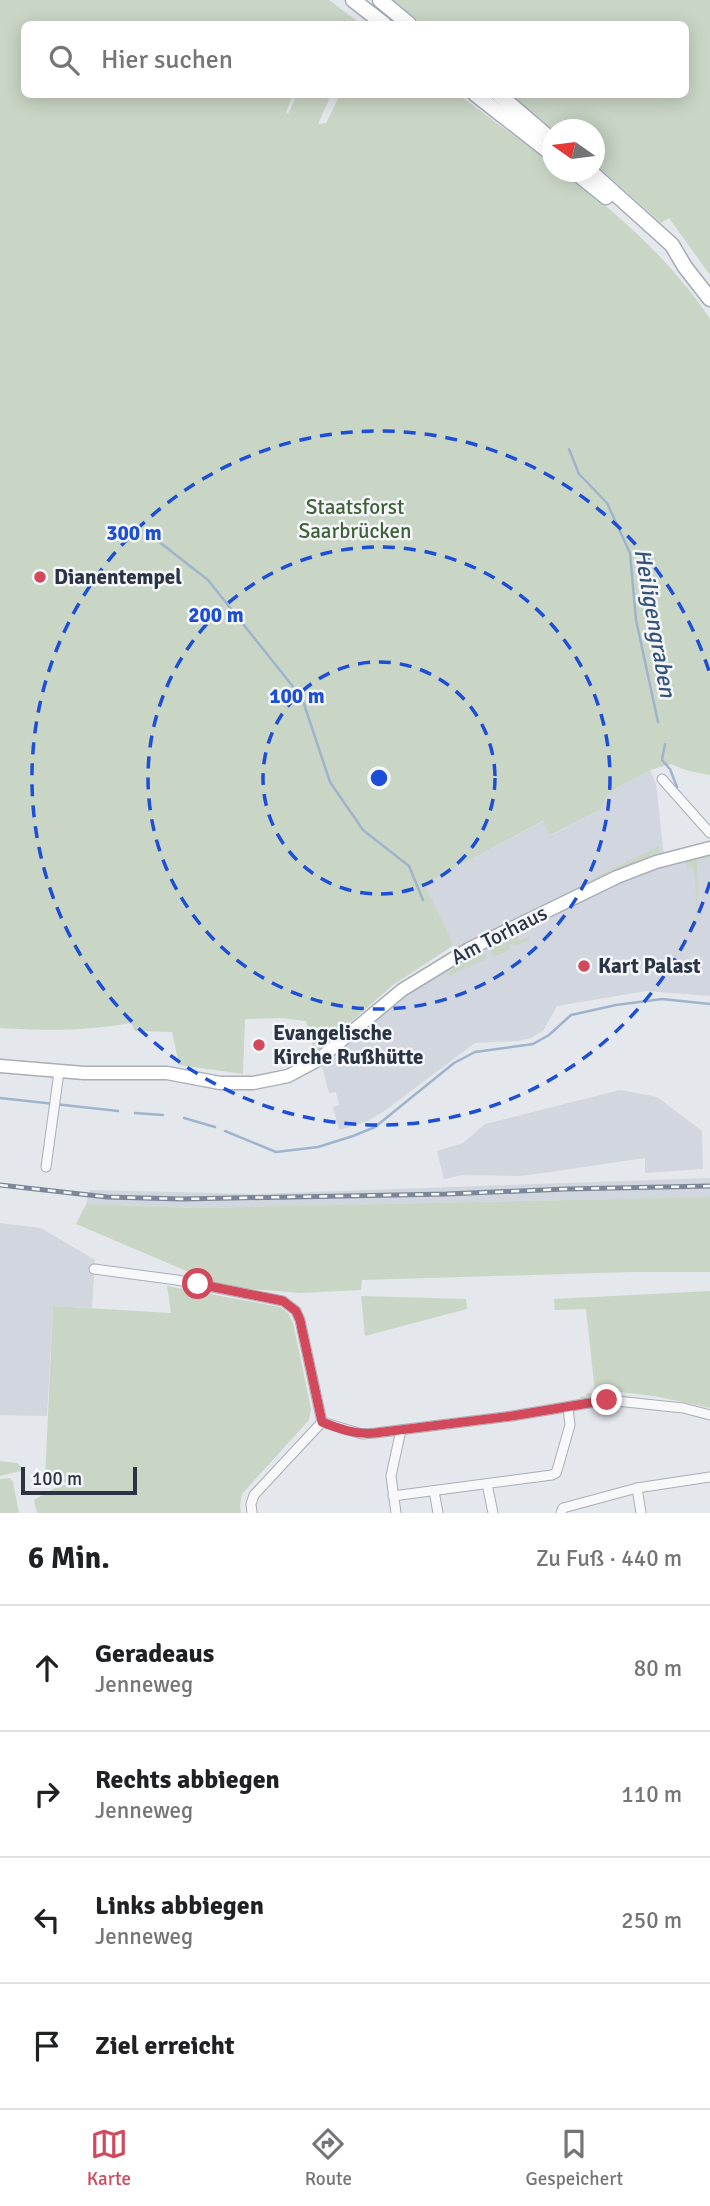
<!DOCTYPE html>
<html lang="de">
<head>
<meta charset="utf-8">
<style>
	body { margin:0; font-family:Signika,sans-serif; background:#f2f2f2; color:#202124 }
	.compass { position:absolute; left:542px; top:119px; width:63px; height:63px; border-radius:50%; background:#fff; box-shadow:0 4px 18px #0003; rotate:284deg }
	.scale { position:absolute; left:21px; bottom:18px; width:116px; box-sizing:border-box; padding-left:7px; border:4px solid #2b3445; border-top:0; font-size:19px; line-height:24px; white-space:nowrap; color:#2b3445; -webkit-text-stroke:5px #f4f6f9; paint-order:stroke }
	.stop { position:absolute; width:21px; height:21px; margin:-16px; border:5px solid #d1495b; border-radius:50%; background:#fff }
	.stop.end { background:#d1495b; border-color:#fff; box-shadow:0 2px 7px #0008 }
	.list { margin:0; padding:0; list-style:none }
	h2 { display:flex; justify-content:space-between; align-items:center; height:91px; margin:0; padding:0 28px; font-size:30px }
	h2 small { font-size:23px; font-weight:400; color:#757577 }
	.list li { display:grid; grid-template-columns:46px 1fr auto; gap:21px; align-items:center; box-sizing:border-box; height:126px; padding:0 28px; border-top:2px solid #e0e0e0 }
	.list b { display:block; font-size:26px; white-space:nowrap }
	.list p { margin:0; font-size:23px; white-space:nowrap; color:#757577 }
	.list em { font-size:23px; font-style:normal; color:#757577 }
	.icon { flex:none; width:38px; height:38px; fill:none; stroke:currentColor; stroke-width:2; stroke-linecap:round; stroke-linejoin:round }
	.map { position:relative; flex:none; width:710px; height:1513px; overflow:hidden }
	.search { position:absolute; background:#fff; box-shadow:0 4px 18px #0003; left:21px; right:21px; top:21px; height:77px; display:flex; align-items:center; gap:18px; box-sizing:border-box; padding:0 24px; border-radius:10px; color:#757577; font-size:26px }
	.sheet { height:595px; background:#fff }
	nav { display:flex; justify-content:space-around; align-items:center; box-sizing:border-box; height:98px; border-top:2px solid #e0e0e0; background:#fff; font-size:19px; color:#757577 }
	nav a { display:grid; justify-items:center; gap:4px }
	nav .on { color:#d1495b }
	.map>svg:first-child { display:block }
	.built { fill:#d2d6de }
	.green { fill:#c9d6c5 }
	.lines { fill:none; stroke-linecap:round; stroke-linejoin:round }
	.stream { stroke:#9fb4cc; stroke-width:2.5 }
	.minor-casing { stroke:#a9aeb7; stroke-width:11 }
	.secondary-casing { stroke:#a9aeb7; stroke-width:15 }
	.primary-casing { stroke:#a3abb8; stroke-width:17 }
	.minor { stroke:#f7f8fa; stroke-width:9 }
	.secondary { stroke:#fff; stroke-width:12 }
	.primary { stroke:#fff; stroke-width:14 }
	.rail-casing { stroke:#7d8696; stroke-width:5 }
	.rail { stroke:#f4f6f9; stroke-width:2.5; stroke-dasharray:8; stroke-linecap:butt }
	.route { stroke:#d1495b; stroke-width:9 }
	.ring { fill:none; stroke:#1d4ed8; stroke-width:3.5; stroke-dasharray:12 9 }
	.poi-dot { fill:#d1495b; stroke:#f4f6f9; stroke-width:2.5 }
	.labels { text-anchor:middle; dominant-baseline:central; stroke-width:5; stroke-linejoin:round; paint-order:stroke }
	.park-label { font-size:21px; fill:#3f6138; stroke:#f4f6f9 }
	.poi-label { font-size:21px; font-weight:bold; fill:#2b3445; stroke:#f4f6f9; text-anchor:start }
	.street-label { font-size:21px; fill:#2b3445; stroke:#f4f6f9 }
	.water-label { font-size:23px; font-style:italic; fill:#34527a; stroke:#f4f6f9 }
	.centre { fill:#1d4ed8; stroke:#f4f6f9; stroke-width:3.5 }
	.ring-label { font-size:21px; text-anchor:middle; font-weight:bold; fill:#1d4ed8; stroke:#f4f6f9; stroke-width:5; stroke-linejoin:round; paint-order:stroke }
</style>
</head>
<body>
<div class="map">
<svg width="710" height="1513" viewBox="0 0 710 1513">
	<rect width="100%" height="100%" fill="#e4e7ec"/>
	<g class="built">
		<polygon points="650,770 656,784 665,865 710,853 710,996 646,991 557,1006 543,1031 531,1038 518,1041 475,1043 386,1110 368,1121 339,1130 333,1107 339,1105 336,1092 329,1093 322,1066 382,1013 431,977 462,961 423,884 544,821 551,835 600,810 606,797 618,787"/>
		<polygon points="620,1090 657,1097 702,1131 703,1169 645,1173 645,1158 522,1176 462,1175 444,1179 437,1151 463,1143 485,1124"/>
		<polygon points="710,1178 710,1197 194,1208 86,1204 90,1190 255,1194"/>
		<polygon points="0,1223 41,1228 95,1260 92,1308 53,1306 47,1416 0,1415"/>
	</g>
	<g class="green">
		<path d="M0,0H329L361,24H24V94L293,95L286,112L288,114L297,95H331L318,124L326,123L340,95H459L552,164V172H563C618,214 671,260 710,319V775L688,771L671,764L650,770L618,787L606,797L600,810L550,835L543,821L424,884L454,945L393,985L315,1053L306,1021L281,1018L245,1019L243,1074L179,1065L172,1032L135,1031L131,1023C85,1031 47,1031 0,1028Z"/>
		<polygon points="391,0 710,0 710,275 669,218 661,223 595,164 594,130 553,129 512,95 686,94 686,24 423,24"/>
		<polygon points="659,846 660,852 576,887"/>
		<polygon points="710,855 710,858 697,859 698,921 697,922 695,876 692,867 688,868 685,861"/>
		<polygon points="517,936 520,941 530,936 528,941 514,946 513,943 509,945 510,950 493,957 490,949"/>
		<polygon points="484,952 486,959 449,976 447,972"/>
		<polygon points="710,1197 710,1272 631,1272 362,1280 361,1290 301,1293 239,1288 210,1281 76,1224 86,1204 194,1208"/>
		<polygon points="167,1286 280,1307 288,1313 293,1323 311,1409 309,1420 242,1494 240,1506 241,1513 37,1513 34,1500 59,1486 77,1484 45,1479 53,1306 171,1313"/>
		<polygon points="710,1291 710,1408 654,1396 604,1390 604,1395 580,1399 580,1397 586,1396 586,1394 595,1392 586,1309 555,1310 554,1299"/>
		<polygon points="361,1296 466,1299 467,1309 365,1336"/>
		<polygon points="0,1461 17,1463 25,1470 0,1476"/>
		<polygon points="10,1478 13,1482 19,1513 0,1513 0,1479"/>
	</g>
	<g class="lines">
		<g class="stream">
			<polyline points="569,449 579,474 607,503 630,553 636,620 658,722"/>
			<polyline points="144,530 208,580 302,698 330,782 363,830 409,866 423,900"/>
			<polyline points="665,744 662,760 670,769 677,787"/>
			<polyline points="0,1098 118,1111"/>
			<polyline points="135,1113 163,1115"/>
			<polyline points="184,1118 215,1127"/>
			<polyline points="225,1131 276,1152 318,1147 353,1136 375,1127 454,1063 475,1052 533,1044 549,1035 571,1015 616,1005 662,999 710,1004"/>
		</g>
		<defs>
			<g id="minor">
				<polyline points="662,779 710,833"/>
				<polyline points="46,1167 59,1072"/>
				<polyline points="94,1269 177,1280 283,1301 296,1311 300,1320 322,1422"/>
				<polyline points="322,1422 362,1434 375,1433 512,1416 607,1400 683,1408 710,1415"/>
				<polyline points="487,1484 493,1513"/>
				<polyline points="637,1488 641,1513"/>
				<polyline points="434,1491 438,1513"/>
				<polyline points="393,1496 552,1475 556,1473 558,1467 570,1425 568,1408"/>
				<polyline points="252,1513 251,1504 254,1495 322,1422"/>
				<polyline points="396,1513 391,1476 401,1430"/>
				<polyline points="561,1513 563,1508 637,1488 710,1477"/>
			</g>
			<polyline id="secondary" points="0,1066 84,1073 167,1073 220,1083 253,1083 288,1076 318,1060 402,990 469,949 617,877 656,862 710,848"/>
			<g id="primary">
				<polyline points="353,0 384,24"/>
				<polyline points="380,0 409,24"/>
				<polyline points="475,94 552,154"/>
				<polyline points="498,94 552,140"/>
				<polyline points="575,172 606,197"/>
				<polyline points="591,172 672,245 685,267 710,299"/>
			</g>
		</defs>
		<use href="#minor" class="minor-casing"/>
		<use href="#secondary" class="secondary-casing"/>
		<use href="#primary" class="primary-casing"/>
		<use href="#minor" class="minor"/>
		<use href="#secondary" class="secondary"/>
		<use href="#primary" class="primary"/>
		<defs>
			<polyline id="rail" points="0,1185 107,1197 182,1199 447,1194 566,1189 710,1186"/>
		</defs>
		<use href="#rail" class="rail-casing"/>
		<use href="#rail" class="rail"/>
	</g>
	<g class="lines">
		<path class="route" d="M198,1284L283,1301L296,1311L300,1320L322,1422C340,1429 356,1435 375,1433L512,1416L607,1400"/>
	</g>
	<g class="ring">
		<circle cx="379" cy="778" r="116"/>
		<circle cx="379" cy="778" r="231"/>
		<path d="M710 882A347 347 0 1 1 710 674"/>
	</g>
	<g class="poi-dot">
		<circle cx="40" cy="577" r="7"/>
		<circle cx="584" cy="966" r="7"/>
		<circle cx="259" cy="1045" r="7"/>
	</g>
	<g class="labels">
		<g class="park-label">
			<text x="355" y="507">Staatsforst<tspan x="355" dy="24">Saarbrücken</tspan></text>
		</g>
		<g class="poi-label">
			<text x="54" y="577">Dianentempel</text>
			<text x="598" y="966">Kart Palast</text>
			<text x="273" y="1033">Evangelische<tspan x="273" dy="24">Kirche Rußhütte</tspan></text>
		</g>
		<g class="street-label">
			<text transform="translate(499 935) rotate(-27)">Am Torhaus</text>
		</g>
		<g class="water-label">
			<text transform="translate(655 623) rotate(80)">Heiligengraben</text>
		</g>
	</g>
	<circle cx="379" cy="778" r="10" class="centre"/>
	<g class="ring-label">
		<text x="134" y="540">300 m</text>
		<text x="216" y="622">200 m</text>
		<text x="297" y="703">100 m</text>
	</g>
</svg>
<svg class="compass" viewBox="-18 -18 36 36"><path d="M0-13l5 13h-10z" fill="#e53935"/><path d="M0 13l5-13h-10z" fill="#757577"/></svg>
<div class="scale">100 m</div>
<div class="stop" style="left:198px;top:1284px"></div>
<div class="stop end" style="left:607px;top:1400px"></div>
<div class="search"><svg class="icon" aria-label="search" viewBox="0 0 24 24"><circle cx="10" cy="10" r="6"/><path d="M15 15l6 6"/></svg>Hier suchen</div>
</div>
<section class="sheet">
<h2>6 Min.<small>Zu Fuß · 440 m</small></h2>
<ul class="list">
<li><svg class="icon" aria-label="ahead" viewBox="0 0 24 24"><path d="M12 20V5M6 11l6-6 6 6"/></svg><div><b>Geradeaus</b><p>Jenneweg</p></div><em>80 m</em></li>
<li><svg class="icon" aria-label="right" viewBox="0 0 24 24"><path d="M7 20v-9h11M14 6l5 5-5 5"/></svg><div><b>Rechts abbiegen</b><p>Jenneweg</p></div><em>110 m</em></li>
<li><svg class="icon" aria-label="left" viewBox="0 0 24 24"><path d="M17 20v-9H6M10 6l-5 5 5 5"/></svg><div><b>Links abbiegen</b><p>Jenneweg</p></div><em>250 m</em></li>
<li><svg class="icon" aria-label="arrive" viewBox="0 0 24 24"><path d="M6 21V4h12l-3 4 3 4H6"/></svg><div><b>Ziel erreicht</b></div></li>
</ul>
</section>
<nav>
<a class="on"><svg class="icon" aria-label="map" viewBox="0 0 24 24"><path d="M3 6l6-2 6 2 6-2v14l-6 2-6-2-6 2zM9 4v14M15 6v14"/></svg>Karte</a>
<a><svg class="icon" aria-label="directions" viewBox="0 0 24 24"><path d="M12 3l9 9-9 9-9-9zM9 14v-3h6M13 9l2 2-2 2"/></svg>Route</a>
<a><svg class="icon" aria-label="saved" viewBox="0 0 24 24"><path d="M7 4h10v16l-5-4-5 4z"/></svg>Gespeichert</a>
</nav>
</body>
</html>
